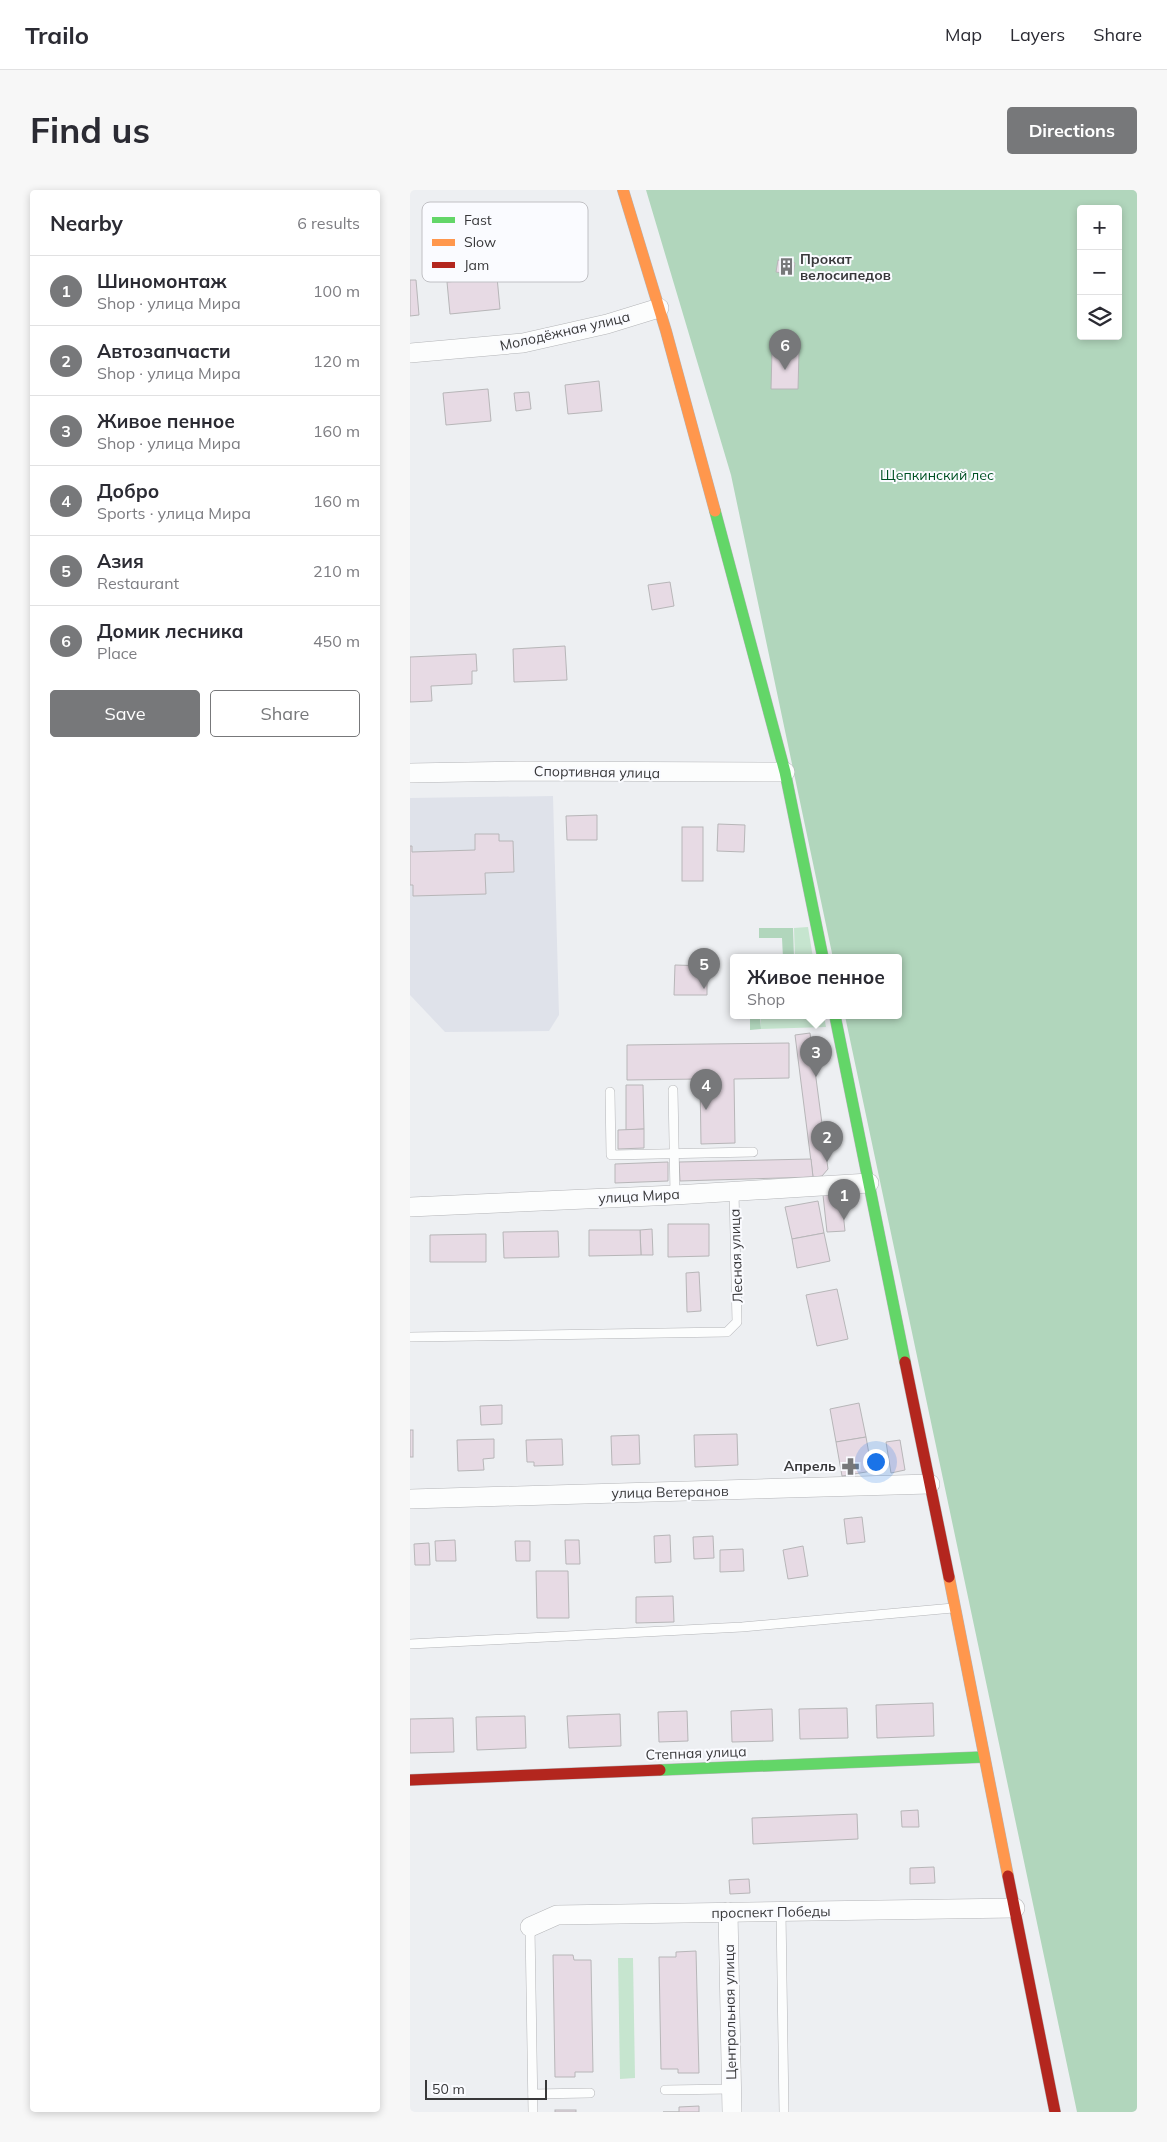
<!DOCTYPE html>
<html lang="en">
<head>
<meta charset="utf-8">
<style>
	body { margin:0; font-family:Mulish,sans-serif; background:#f7f7f7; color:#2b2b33 }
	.controls { position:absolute; right:15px; top:15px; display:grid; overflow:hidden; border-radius:5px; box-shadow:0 2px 8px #0003 }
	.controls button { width:45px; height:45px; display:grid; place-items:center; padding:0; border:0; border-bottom:1px solid #e1e1e2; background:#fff; color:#2b2b33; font:25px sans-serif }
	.scale { position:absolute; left:15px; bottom:12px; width:122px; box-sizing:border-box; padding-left:5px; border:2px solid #38383a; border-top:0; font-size:14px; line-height:18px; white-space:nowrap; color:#38383a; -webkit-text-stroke:4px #fafbff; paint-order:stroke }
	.you { position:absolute; left:465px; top:1271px; width:18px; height:18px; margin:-12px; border:4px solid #fff; border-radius:50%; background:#1a73e8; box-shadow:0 0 0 8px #1a73e833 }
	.badge { display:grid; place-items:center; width:32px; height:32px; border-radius:50%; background:#77787a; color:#fff; font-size:16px; font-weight:700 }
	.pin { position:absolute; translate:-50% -41px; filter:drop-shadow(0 1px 2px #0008) }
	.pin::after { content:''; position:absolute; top:26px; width:18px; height:15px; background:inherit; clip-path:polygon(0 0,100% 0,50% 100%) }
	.popup { position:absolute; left:320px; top:764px; width:172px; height:65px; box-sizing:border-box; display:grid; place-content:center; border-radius:5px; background:#fff; filter:drop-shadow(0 1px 4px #0005); font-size:16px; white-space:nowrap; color:#7c7c81 }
	.popup b { font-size:19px; color:#2b2b33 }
	.popup::after { content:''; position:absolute; left:50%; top:100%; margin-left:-10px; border:10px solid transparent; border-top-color:#fff }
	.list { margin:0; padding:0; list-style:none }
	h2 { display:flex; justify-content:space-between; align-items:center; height:65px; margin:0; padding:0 20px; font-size:21px }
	h2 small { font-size:16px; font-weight:400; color:#7c7c81 }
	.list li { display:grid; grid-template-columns:32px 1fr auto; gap:15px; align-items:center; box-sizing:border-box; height:70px; padding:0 20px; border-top:1px solid #e1e1e2 }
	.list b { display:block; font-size:19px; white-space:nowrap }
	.list p { margin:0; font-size:16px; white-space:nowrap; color:#7c7c81 }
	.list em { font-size:16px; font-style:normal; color:#7c7c81 }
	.actions { display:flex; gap:10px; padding:15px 20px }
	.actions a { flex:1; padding:11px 0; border:1px solid #77787a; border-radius:5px; text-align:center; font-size:18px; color:#77787a }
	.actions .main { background:#77787a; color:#fff }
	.icon { flex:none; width:28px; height:28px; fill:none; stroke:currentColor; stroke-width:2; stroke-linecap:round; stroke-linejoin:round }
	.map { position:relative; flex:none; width:727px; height:1922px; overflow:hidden; border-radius:5px }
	header { display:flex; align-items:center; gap:30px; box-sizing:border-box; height:70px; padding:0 25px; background:#fff; border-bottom:1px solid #e1e1e2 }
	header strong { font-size:24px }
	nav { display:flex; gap:28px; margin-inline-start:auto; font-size:18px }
	.intro { display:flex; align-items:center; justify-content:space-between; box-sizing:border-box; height:120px; padding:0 30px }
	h1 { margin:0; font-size:35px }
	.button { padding:12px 22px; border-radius:5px; background:#77787a; color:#fff; font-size:18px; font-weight:700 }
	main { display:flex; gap:30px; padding:0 30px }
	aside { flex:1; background:#fff; border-radius:5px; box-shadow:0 2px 8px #0003 }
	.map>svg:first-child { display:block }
	.built { fill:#dfe2ea }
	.green { fill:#c6e5cf }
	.forest { fill:#b1d6bc; fill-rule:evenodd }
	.building { fill:#e7dae4; stroke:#b7b6b8 }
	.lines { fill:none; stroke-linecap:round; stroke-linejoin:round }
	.lane-casing { stroke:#b4b5b8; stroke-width:10 }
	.street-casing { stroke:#b4b5b8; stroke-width:20 }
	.fast-casing { stroke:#b4b5b8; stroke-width:12 }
	.slow-casing { stroke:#b4b5b8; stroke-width:12 }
	.jam-casing { stroke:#b4b5b8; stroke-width:12 }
	.lane { stroke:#fcfdfd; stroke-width:9 }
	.street { stroke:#fcfdfd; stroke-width:19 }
	.fast { stroke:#63d668; stroke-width:11 }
	.slow { stroke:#ff974d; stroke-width:11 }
	.jam { stroke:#b3261e; stroke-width:11 }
	.labels { text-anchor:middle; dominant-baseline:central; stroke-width:4; stroke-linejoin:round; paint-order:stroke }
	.poi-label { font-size:14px; font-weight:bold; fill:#38383a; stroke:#fafbff; text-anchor:start }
	.street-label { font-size:14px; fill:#38383a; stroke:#fafbff }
	.park-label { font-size:14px; fill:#005224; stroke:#fafbff }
	.key { fill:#fafbff; stroke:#c0c0c4; stroke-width:1 }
	.key-label { font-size:14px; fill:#38383a }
</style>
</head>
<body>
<header>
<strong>Trailo</strong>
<nav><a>Map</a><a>Layers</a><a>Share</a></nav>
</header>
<div class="intro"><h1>Find us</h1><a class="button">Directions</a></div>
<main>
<aside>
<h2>Nearby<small>6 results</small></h2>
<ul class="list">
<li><span class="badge">1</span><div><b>Шиномонтаж</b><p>Shop · улица Мира</p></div><em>100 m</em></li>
<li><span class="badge">2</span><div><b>Автозапчасти</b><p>Shop · улица Мира</p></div><em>120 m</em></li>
<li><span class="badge">3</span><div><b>Живое пенное</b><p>Shop · улица Мира</p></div><em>160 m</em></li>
<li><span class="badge">4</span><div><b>Добро</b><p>Sports · улица Мира</p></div><em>160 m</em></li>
<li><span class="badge">5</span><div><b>Азия</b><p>Restaurant</p></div><em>210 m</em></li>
<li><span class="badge">6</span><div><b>Домик лесника</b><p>Place</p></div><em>450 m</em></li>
</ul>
<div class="actions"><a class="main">Save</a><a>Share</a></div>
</aside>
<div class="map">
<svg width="727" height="1922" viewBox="0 0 727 1922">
	<rect width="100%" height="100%" fill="#edeff2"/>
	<polygon class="built" points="143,606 149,825 139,841 35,842 0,805 0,608"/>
	<g class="green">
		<polygon points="398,737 403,768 385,768 384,738"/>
		<polygon points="351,826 414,826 416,837 351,839"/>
		<polygon points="208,1768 223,1768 225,1888 210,1889"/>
	</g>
	<g class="forest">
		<path d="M236,0H727V1922H667L435,826H488V768H423L321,285ZM671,19H708V146H671Z"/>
		<polygon points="349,738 383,738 384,768 373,768 372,748 349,748"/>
		<polygon points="340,826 350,826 351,839 340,840"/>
	</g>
	<g class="building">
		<polygon points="368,70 385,73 383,85 366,82"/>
		<polygon points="87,87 90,119 40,124 37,92"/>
		<polygon points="0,90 6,90 9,125 0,126"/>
		<polygon points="362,161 389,162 388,199 361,199"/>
		<polygon points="189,191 192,221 158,224 155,195"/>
		<polygon points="78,199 81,231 36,235 33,203"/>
		<polygon points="119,202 121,219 106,221 104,203"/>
		<polygon points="260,392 264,416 242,420 238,395"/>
		<polygon points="155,456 157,490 104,492 103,459"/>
		<polygon points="66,464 67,481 62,481 62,494 21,496 22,511 0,512 0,467"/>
		<polygon points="187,625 187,650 157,650 156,626"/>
		<polygon points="308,634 335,635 334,662 307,661"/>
		<rect x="272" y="637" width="21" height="54"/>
		<polygon points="65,644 89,644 89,651 103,651 104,682 75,683 76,704 3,706 3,695 0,695 0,656 2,656 2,662 65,660"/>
		<polygon points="265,775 297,776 297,805 264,805"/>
		<polygon points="400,843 418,979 412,986 403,987 385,845"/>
		<polygon points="379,853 379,888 324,889 325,953 291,954 290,889 217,890 217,855"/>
		<polygon points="216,895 233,895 234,939 216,940"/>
		<polygon points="234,939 234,958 208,959 208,940"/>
		<polygon points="401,969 403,987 270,991 269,972"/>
		<polygon points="258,972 258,991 205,993 205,974"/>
		<polygon points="431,1003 435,1041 417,1042 413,1005"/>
		<polygon points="408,1011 414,1043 382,1049 375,1017"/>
		<polygon points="258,1034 299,1034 299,1066 258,1067"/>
		<polygon points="242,1039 243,1065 231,1065 230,1040"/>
		<polygon points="179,1040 230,1040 231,1065 179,1066"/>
		<polygon points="148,1041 149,1067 94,1068 93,1042"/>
		<polygon points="414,1043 420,1071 387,1078 382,1049"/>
		<polygon points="76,1044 76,1072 20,1072 20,1045"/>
		<polygon points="289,1082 291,1121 277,1122 276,1083"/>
		<polygon points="427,1099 438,1149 407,1156 396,1105"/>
		<polygon points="449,1213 456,1247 426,1252 420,1219"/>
		<polygon points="92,1215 92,1234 71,1235 70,1216"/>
		<rect x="0" y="1240" width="3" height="27"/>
		<polygon points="327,1244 328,1275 285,1277 284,1245"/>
		<polygon points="229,1245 230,1274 202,1275 201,1246"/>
		<polygon points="456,1247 462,1281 432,1286 426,1252"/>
		<polygon points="84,1249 84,1268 73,1269 74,1280 48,1281 47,1250"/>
		<polygon points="152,1249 153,1275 124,1276 124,1272 117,1272 116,1250"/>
		<polygon points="490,1250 495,1280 481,1283 476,1252"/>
		<polygon points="452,1327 455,1352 437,1354 434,1329"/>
		<polygon points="260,1345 261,1372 245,1373 244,1346"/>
		<polygon points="303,1346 304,1368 284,1369 283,1347"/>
		<polygon points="45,1350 46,1371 26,1371 25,1351"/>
		<polygon points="155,1350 169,1350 170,1374 156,1374"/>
		<polygon points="105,1351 120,1351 120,1371 106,1371"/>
		<polygon points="19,1353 20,1375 5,1375 4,1354"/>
		<polygon points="393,1356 398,1386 378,1389 373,1360"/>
		<polygon points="333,1359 334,1381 310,1382 310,1360"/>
		<polygon points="126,1381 158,1381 159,1428 127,1428"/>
		<polygon points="263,1406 264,1432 226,1433 226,1407"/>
		<polygon points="523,1513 524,1546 467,1548 466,1515"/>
		<polygon points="437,1518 438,1548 390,1549 389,1519"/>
		<polygon points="362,1519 363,1551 322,1552 321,1521"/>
		<polygon points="277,1521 278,1551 249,1552 248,1522"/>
		<polygon points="210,1524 211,1556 159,1558 157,1526"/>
		<polygon points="115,1526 116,1558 67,1560 66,1527"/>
		<polygon points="43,1528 44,1562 0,1563 0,1529"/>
		<polygon points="508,1620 509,1637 492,1637 491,1621"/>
		<polygon points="447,1624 448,1649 343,1654 342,1628"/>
		<polygon points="524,1677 525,1693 500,1694 500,1678"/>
		<polygon points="339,1689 340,1703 320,1704 319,1690"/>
		<polygon points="286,1761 289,1883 268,1883 268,1879 251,1879 249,1767 266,1767 266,1762"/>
		<polygon points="143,1765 163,1765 164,1770 181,1770 183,1882 165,1882 165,1887 145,1887"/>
		<polygon points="289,1916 289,1922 253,1922 269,1922 269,1917"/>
		<rect x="145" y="1920" width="21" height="2"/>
	</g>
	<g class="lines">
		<defs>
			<g id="lane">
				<polyline points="263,900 265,1005"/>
				<polyline points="200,902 201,965 343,962"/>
				<polyline points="0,1147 317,1142 327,1132 324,1001"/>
				<polyline points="0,1454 332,1437 543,1418"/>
				<polyline points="371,1722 374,1922"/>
				<polyline points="120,1737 123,1922"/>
				<polyline points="255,1900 321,1899"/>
				<polyline points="123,1904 180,1903"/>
			</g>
			<g id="street">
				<polyline points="0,163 113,153 197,134 249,118"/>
				<polyline points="0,583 107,581 375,582"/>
				<polyline points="0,1017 265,1005 459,993"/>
				<polyline points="0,1309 520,1294"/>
				<polyline points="318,1722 322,1922"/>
				<polyline points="120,1737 147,1725 605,1718"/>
			</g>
			<g id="fast">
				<polyline points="305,321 375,582 413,768"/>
				<polyline points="425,826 495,1172"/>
				<polyline points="250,1580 574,1567"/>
			</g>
			<g id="slow">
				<polyline points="213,0 256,141 305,321"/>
				<polyline points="539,1387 598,1686"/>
			</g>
			<g id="jam">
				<polyline points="495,1172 539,1387"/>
				<polyline points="0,1590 250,1580"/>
				<polyline points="598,1686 645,1922"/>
			</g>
		</defs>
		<use href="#lane" class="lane-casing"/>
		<use href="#street" class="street-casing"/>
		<use href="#fast" class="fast-casing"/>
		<use href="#slow" class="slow-casing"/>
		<use href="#jam" class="jam-casing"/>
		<use href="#lane" class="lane"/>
		<use href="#street" class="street"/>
		<use href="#fast" class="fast"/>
		<use href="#slow" class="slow"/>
		<use href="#jam" class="jam"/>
	</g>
	<defs>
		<symbol id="building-bare" viewBox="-9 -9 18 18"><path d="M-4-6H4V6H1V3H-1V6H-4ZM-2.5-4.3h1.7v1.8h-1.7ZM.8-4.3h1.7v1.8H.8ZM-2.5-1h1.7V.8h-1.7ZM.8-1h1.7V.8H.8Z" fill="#77787a" stroke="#fafbff" stroke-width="2.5" paint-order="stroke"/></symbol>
		<symbol id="pharmacy-bare" viewBox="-9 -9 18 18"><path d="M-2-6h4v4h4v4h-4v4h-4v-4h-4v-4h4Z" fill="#77787a" stroke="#fafbff" stroke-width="2.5" paint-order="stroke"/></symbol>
	</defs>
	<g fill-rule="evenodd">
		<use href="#building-bare" x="364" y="64" width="25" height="25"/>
		<use href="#pharmacy-bare" x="428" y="1264" width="25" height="25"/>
	</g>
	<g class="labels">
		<g class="poi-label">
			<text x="390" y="69">Прокат<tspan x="390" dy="16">велосипедов</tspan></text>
			<text x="426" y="1276" text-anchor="end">Апрель</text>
		</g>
		<g class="street-label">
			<text transform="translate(155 141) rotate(-13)">Молодёжная улица</text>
			<text transform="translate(187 582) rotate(1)">Спортивная улица</text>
			<text transform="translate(229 1006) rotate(-3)">улица Мира</text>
			<text transform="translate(326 1066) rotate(-92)">Лесная улица</text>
			<text transform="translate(260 1302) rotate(-1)">улица Ветеранов</text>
			<text transform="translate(286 1563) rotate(-2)">Степная улица</text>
			<text transform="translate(361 1722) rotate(-1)">проспект Победы</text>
			<text transform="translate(320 1822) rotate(-91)">Центральная улица</text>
		</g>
		<g class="park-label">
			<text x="527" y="285">Щепкинский лес</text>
		</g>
	</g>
	<rect x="12" y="12" width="166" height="80" rx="8" class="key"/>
	<rect x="22" y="27" width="23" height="6" fill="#63d668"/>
	<rect x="22" y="49" width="23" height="7" fill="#ff974d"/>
	<rect x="22" y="72" width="23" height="6" fill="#b3261e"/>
	<g class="key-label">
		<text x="54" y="35">Fast</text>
		<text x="54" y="57">Slow</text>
		<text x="54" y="80">Jam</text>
	</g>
</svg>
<div class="controls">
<button>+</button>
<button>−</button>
<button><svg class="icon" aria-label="layers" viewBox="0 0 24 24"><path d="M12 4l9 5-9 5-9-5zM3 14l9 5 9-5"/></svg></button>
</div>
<div class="scale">50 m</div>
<div class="you"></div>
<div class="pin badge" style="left:434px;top:1030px">1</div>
<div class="pin badge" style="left:417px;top:972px">2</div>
<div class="pin badge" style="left:406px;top:887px">3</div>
<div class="popup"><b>Живое пенное</b>Shop</div>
<div class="pin badge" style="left:296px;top:920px">4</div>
<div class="pin badge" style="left:294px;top:799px">5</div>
<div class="pin badge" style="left:375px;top:180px">6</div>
</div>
</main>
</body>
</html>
